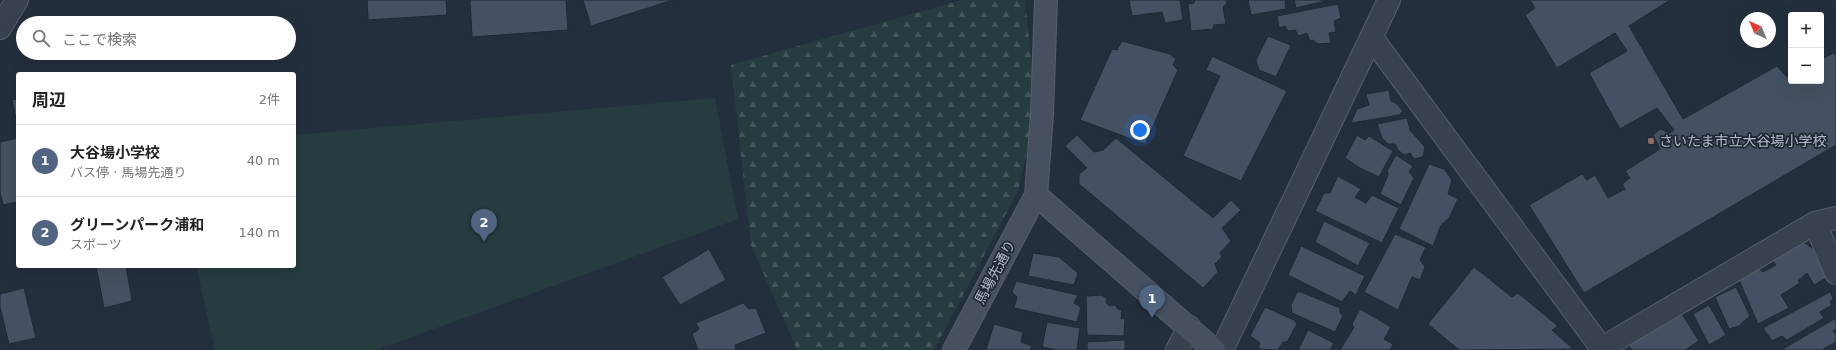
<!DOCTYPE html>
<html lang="ja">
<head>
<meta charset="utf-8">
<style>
	body { margin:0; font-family:"DejaVu Sans","Noto Sans JP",sans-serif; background:#f2f2f2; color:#222 }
	.controls { position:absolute; right:12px; top:12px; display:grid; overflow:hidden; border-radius:4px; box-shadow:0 4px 16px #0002 }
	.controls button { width:36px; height:36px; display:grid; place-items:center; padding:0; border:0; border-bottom:1px solid #e0e0e0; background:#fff; color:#222; font:20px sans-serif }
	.compass { position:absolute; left:1740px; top:12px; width:36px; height:36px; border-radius:50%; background:#fff; box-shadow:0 4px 16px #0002; rotate:316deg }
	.you { position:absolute; left:1140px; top:130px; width:14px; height:14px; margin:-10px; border:3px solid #fff; border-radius:50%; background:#1a73e8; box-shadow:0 0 0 6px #1a73e833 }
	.badge { display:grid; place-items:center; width:26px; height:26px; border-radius:50%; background:#516482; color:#fff; font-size:13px; font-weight:700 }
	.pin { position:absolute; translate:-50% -33px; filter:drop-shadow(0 1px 2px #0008) }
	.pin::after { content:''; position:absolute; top:21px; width:14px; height:12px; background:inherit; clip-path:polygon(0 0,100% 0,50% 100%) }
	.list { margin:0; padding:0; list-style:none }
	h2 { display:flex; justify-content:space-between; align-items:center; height:52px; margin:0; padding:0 16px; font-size:17px }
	h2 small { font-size:13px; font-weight:400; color:#767676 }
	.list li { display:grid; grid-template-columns:26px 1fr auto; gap:12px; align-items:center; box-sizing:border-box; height:72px; padding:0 16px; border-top:1px solid #e0e0e0 }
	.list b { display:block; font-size:15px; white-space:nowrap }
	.list p { margin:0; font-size:13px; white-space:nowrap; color:#767676 }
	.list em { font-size:13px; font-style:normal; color:#767676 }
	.icon { flex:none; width:22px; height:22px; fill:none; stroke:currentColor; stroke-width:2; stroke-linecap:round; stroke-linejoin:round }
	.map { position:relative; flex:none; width:1836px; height:350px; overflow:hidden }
	.search { position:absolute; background:#fff; box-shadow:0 4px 16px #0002; left:16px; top:16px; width:280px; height:44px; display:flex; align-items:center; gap:10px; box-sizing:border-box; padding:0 14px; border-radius:22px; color:#767676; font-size:15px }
	.panel { position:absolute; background:#fff; box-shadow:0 4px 16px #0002; left:16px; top:72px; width:280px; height:196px; border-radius:4px }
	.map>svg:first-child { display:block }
	.forest { fill:url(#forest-firs) }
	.pitch { fill:#263c3f }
	.building { fill:#455162; stroke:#1f2835 }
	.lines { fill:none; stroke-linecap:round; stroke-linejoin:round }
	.street-casing { stroke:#565f6c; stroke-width:24 }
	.secondary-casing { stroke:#565f6c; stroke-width:24 }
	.street { stroke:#38414e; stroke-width:22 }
	.secondary { stroke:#465061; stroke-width:22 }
	.education-dot { fill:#8d6e63; stroke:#1d2633; stroke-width:1.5 }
	.labels { text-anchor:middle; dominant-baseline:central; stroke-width:3.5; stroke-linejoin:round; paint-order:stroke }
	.poi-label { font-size:14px; fill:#b4bcc9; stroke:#1d2633; text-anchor:start }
	.street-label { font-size:14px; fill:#b4bcc9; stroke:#1d2633 }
</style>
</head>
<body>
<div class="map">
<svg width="1836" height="350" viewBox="0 0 1836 350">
	<defs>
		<pattern id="forest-firs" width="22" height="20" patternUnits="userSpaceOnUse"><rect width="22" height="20" fill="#263c3f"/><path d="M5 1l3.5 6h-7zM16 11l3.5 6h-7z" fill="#435659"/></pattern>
	</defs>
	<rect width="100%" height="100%" fill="#242f3e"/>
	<polygon class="forest" points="962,0 1025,0 1036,110 1018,191 934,350 797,350 751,245 731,65"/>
	<polygon class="pitch" points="715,98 738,219 376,350 215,350 196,266 294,266 294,135"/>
	<g class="building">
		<polygon points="367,0 446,0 447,15 368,20"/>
		<polygon points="470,0 566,0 568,30 472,37"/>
		<polygon points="583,0 673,0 591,26"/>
		<polygon points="1129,0 1180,0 1183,20 1165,23 1162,12 1132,16"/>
		<polygon points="1195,0 1226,0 1227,3 1223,7 1226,24 1214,25 1213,29 1191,31 1188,4 1194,3"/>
		<polygon points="1248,0 1285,0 1286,9 1251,15"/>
		<polygon points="1294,0 1329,0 1296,8"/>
		<polygon points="1530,0 1670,0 1629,26 1683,119 1777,66 1787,77 1791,75 1791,81 1821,81 1821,59 1834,53 1836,56 1836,145 1584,293 1529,205 1582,174 1587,180 1595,175 1608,198 1625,189 1622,184 1630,178 1625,171 1660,149 1653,135 1660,129 1670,133 1674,130 1657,108 1620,129 1589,73 1627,51 1615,33 1557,68 1525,15 1535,8"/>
		<polygon points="1338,4 1341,18 1334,21 1336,32 1329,33 1331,43 1318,44 1313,40 1310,41 1307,33 1299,36 1295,30 1288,31 1285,26 1279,28 1277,16"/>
		<polygon points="1268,36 1291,45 1276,77 1259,70 1256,60"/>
		<polygon points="1122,41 1170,54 1176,59 1173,65 1178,70 1145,144 1080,120 1112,49 1117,50"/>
		<polygon points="1212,56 1287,91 1241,181 1183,156 1220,76 1206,70"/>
		<polygon points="1389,90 1391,101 1396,103 1403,111 1399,115 1351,123 1357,109 1369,105 1366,94"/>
		<polygon points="18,99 18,129 12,100"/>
		<polygon points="1407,118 1410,130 1425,147 1423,157 1414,159 1410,153 1404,155 1398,150 1395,144 1388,144 1382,138 1377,124"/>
		<polygon points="1077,135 1094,152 1103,150 1116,138 1213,218 1231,200 1241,210 1222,228 1231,241 1220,253 1222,257 1215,264 1218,272 1203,288 1079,184 1079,174 1087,168 1065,146"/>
		<polygon points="1357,135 1365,140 1369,136 1393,151 1379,177 1360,168 1345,158"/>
		<polygon points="18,138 18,202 3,205 0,192 0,142"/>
		<polygon points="1396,155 1413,166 1409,172 1414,178 1401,205 1380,194 1388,175 1387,171"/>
		<polygon points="1429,164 1444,169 1452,180 1448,194 1458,199 1449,218 1441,225 1433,246 1399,229"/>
		<polygon points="1338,176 1361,189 1355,197 1366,203 1372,195 1399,208 1382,243 1315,211 1324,193 1330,193"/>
		<polygon points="1324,221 1370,243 1358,266 1315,242"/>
		<polygon points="1395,234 1426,247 1420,260 1425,267 1420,280 1412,277 1398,310 1364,292"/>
		<polygon points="1803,242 1814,249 1828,277 1814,285 1807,273 1798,281 1800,283 1781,295 1789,308 1758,324 1739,280 1758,268 1763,272 1776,265 1772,260"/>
		<polygon points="1301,246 1365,276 1356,295 1350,291 1342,302 1288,275"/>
		<polygon points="709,249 726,280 680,305 662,277"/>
		<polygon points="1033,253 1059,257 1078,273 1074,285 1028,276"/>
		<polygon points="96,266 126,266 132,301 104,308"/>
		<polygon points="1474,267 1512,297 1518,293 1558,326 1552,330 1573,349 1459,350 1428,324"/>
		<polygon points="1016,281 1078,295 1074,303 1081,307 1077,322 1014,308 1017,297 1012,292"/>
		<polygon points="1736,287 1750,316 1739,326 1729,329 1715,297"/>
		<polygon points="24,288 36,338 9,344 0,307 0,294"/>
		<polygon points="1297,292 1301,292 1340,308 1340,313 1343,316 1335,332 1292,313 1291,305"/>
		<polygon points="1830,292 1833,298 1830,302 1832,305 1820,312 1824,318 1787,340 1782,336 1772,341 1763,328"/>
		<polygon points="1102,295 1107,299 1106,303 1110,306 1115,305 1118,309 1122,310 1121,319 1125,318 1124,336 1087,335 1086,296"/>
		<polygon points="743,303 749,309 756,308 766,333 735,345 736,350 698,350 692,334 699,329 696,323"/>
		<polygon points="1709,305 1726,335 1709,345 1693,314"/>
		<polygon points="1265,307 1294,320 1297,324 1287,342 1283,342 1278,350 1258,349 1260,343 1250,336"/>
		<polygon points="1360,309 1391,327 1384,339 1393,344 1390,350 1340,350 1354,327 1352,324"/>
		<polygon points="1682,314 1699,341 1685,350 1632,350 1628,344"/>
		<polygon points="1836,318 1836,329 1833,331 1836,335 1836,342 1822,350 1781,350"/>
		<polygon points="1047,322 1080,328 1077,350 1057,350 1042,347"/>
		<polygon points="994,324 1023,332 1021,342 1032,346 1030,350 986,350"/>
		<polygon points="1308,330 1334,343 1330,350 1298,350"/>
		<polygon points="1125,340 1125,350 1087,350 1087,342"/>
	</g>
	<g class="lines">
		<defs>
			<g id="street">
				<polyline points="0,28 17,0"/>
				<polyline points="1372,38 1603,350"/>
				<polyline points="1815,223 1836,273"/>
				<polyline points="1602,348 1815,223 1836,218"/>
				<polyline points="1177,350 1189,327"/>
				<polyline points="1222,350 1389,0"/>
			</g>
			<g id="secondary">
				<polyline points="1046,0 1042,114 1036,195 1214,350"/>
				<polyline points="954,350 1036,195"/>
			</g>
		</defs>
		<use href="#street" class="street-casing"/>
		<use href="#secondary" class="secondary-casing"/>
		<use href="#street" class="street"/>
		<use href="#secondary" class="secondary"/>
	</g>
	<circle class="education-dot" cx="1651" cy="141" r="4"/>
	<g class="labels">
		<g class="poi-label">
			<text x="1659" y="141">さいたま市立大谷場小学校</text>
		</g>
		<g class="street-label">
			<text transform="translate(995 272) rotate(-62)">馬場先通り</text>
		</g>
	</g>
</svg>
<div class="controls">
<button>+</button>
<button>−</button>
</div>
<svg class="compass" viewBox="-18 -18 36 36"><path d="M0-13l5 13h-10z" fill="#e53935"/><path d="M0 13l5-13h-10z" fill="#767676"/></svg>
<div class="you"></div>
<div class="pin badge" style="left:1152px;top:318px">1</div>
<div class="pin badge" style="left:484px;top:242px">2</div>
<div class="search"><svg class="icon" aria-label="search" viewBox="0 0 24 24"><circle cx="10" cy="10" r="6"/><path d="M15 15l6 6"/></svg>ここで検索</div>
<section class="panel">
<h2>周辺<small>2件</small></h2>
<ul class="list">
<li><span class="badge">1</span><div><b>大谷場小学校</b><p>バス停 · 馬場先通り</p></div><em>40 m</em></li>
<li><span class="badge">2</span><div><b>グリーンパーク浦和</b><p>スポーツ</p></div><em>140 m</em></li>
</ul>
</section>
</div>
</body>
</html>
